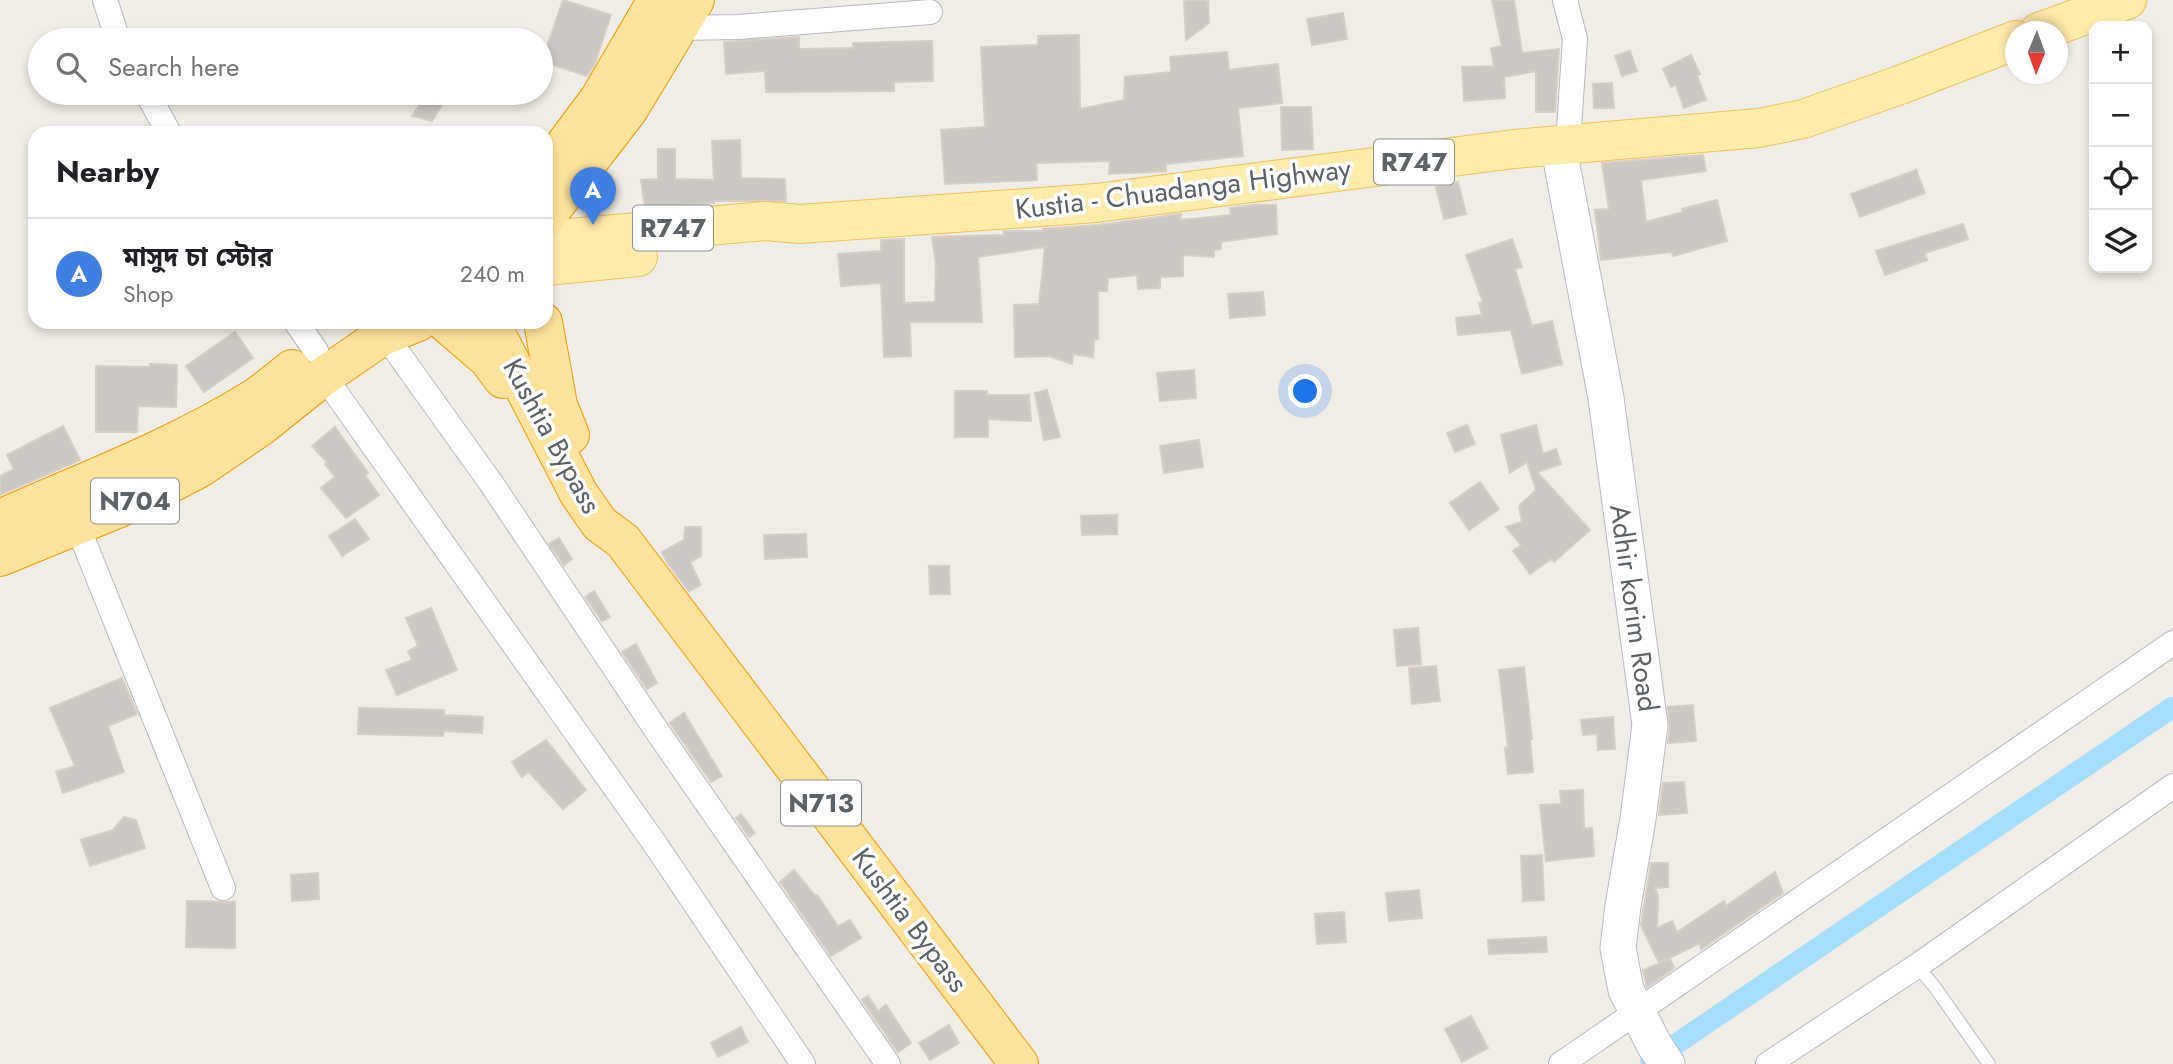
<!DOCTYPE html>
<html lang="en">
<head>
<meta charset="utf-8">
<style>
	body { margin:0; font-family:Jost,"Noto Sans Bengali",sans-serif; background:#f6f6f6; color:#202124 }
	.controls { position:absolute; right:21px; top:21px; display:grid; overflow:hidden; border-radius:14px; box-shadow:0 4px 10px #0003 }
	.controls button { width:63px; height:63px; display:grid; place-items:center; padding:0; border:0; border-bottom:2px solid #e0e0e0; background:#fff; color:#202124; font:35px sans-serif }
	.compass { position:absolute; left:2005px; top:21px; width:63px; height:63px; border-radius:50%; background:#fff; box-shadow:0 4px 10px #0003; rotate:181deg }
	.you { position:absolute; left:1306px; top:392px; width:24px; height:24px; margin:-18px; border:5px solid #fff; border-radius:50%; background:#1a73e8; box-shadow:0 0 0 10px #1a73e833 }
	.badge { display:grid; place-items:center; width:46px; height:46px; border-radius:50%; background:#0b8043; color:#fff; font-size:23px; font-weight:700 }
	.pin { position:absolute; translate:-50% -58px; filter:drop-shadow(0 2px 4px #0008) }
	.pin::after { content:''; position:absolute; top:37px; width:24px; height:21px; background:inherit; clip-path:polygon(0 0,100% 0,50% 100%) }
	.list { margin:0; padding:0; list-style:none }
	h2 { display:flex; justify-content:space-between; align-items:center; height:91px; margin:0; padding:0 28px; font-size:30px }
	h2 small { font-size:23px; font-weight:400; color:#757577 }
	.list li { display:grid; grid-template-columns:46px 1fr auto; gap:21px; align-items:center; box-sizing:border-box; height:112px; padding:0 28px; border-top:2px solid #e0e0e0 }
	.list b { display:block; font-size:26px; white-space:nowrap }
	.list p { margin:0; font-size:23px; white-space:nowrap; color:#757577 }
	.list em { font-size:23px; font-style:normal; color:#757577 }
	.icon { flex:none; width:38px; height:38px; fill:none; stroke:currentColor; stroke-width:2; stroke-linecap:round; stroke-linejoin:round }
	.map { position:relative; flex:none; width:2173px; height:1064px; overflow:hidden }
	.search { position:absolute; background:#fff; box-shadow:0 4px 10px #0003; left:28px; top:28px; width:525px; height:77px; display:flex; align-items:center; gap:18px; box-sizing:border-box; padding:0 24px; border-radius:38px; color:#757577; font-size:26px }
	.panel { position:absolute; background:#fff; box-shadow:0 4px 10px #0003; left:28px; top:126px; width:525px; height:203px; border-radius:21px }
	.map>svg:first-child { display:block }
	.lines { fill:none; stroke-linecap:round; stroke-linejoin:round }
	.canal { stroke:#a6deff; stroke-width:21 }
	.building { fill:#cbc8c3; stroke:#d5cec4; stroke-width:2 }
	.service-casing { stroke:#b6b9bc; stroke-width:14 }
	.minor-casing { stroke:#b6b9bc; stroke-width:26 }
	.secondary-casing { stroke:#b7bbc0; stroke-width:37 }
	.primary-casing { stroke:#f4bf5a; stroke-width:40 }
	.trunk-casing { stroke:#f59800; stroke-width:40 }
	.service { stroke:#fff; stroke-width:12 }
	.minor { stroke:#fff; stroke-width:24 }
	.secondary { stroke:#fff; stroke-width:35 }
	.primary { stroke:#ffecab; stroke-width:38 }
	.trunk { stroke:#ffe39c; stroke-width:38 }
	.labels { text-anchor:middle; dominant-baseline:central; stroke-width:7; stroke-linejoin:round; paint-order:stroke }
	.shield { fill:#fff; stroke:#8e9194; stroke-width:2 }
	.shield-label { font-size:26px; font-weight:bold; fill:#5d6266 }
	.street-label { font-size:28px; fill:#5d6266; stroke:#fff }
</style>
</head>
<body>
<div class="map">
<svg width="2173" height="1064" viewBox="0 0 2173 1064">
	<rect width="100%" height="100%" fill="#f0ede6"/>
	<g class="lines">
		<polyline class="canal" points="1651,1061 2173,707"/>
	</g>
	<g class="building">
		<polygon points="563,0 611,15 595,63 587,76 542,61"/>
		<polygon points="1184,0 1208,0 1209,23 1186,40"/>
		<polygon points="1492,0 1514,0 1522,53 1559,49 1555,112 1536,112 1536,71 1504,77 1505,98 1464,101 1462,67 1494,66 1491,48 1502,46"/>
		<polygon points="1343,13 1347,39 1312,45 1307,19"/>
		<polygon points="1079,35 1080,109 1124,100 1125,77 1171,72 1170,57 1227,52 1229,70 1278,64 1282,103 1238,108 1243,156 1166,164 1166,171 1109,174 1110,161 1036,163 1037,180 945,184 941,130 985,127 981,47 1038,45 1038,36"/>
		<polygon points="799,37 799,49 853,48 853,43 932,41 933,81 894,82 894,91 766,92 765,71 726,74 724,42"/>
		<polygon points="1630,51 1637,71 1622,76 1615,56"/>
		<polygon points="1691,55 1700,74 1697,75 1706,100 1684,108 1676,85 1671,87 1663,69"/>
		<polygon points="1612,83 1614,108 1594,108 1593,84"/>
		<polygon points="427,94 443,103 432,121 412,116"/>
		<polygon points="1281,107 1311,107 1313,149 1282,150"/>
		<polygon points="740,140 741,178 785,179 786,201 714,201 714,203 645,209 641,180 658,179 658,149 675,149 675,179 714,180 712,141"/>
		<polygon points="1703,155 1706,171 1641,180 1646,222 1683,212 1682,209 1717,200 1727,241 1673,256 1672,252 1601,260 1595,210 1609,209 1602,163"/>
		<polygon points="1916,170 1925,193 1860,217 1851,194"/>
		<polygon points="1458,182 1466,214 1444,219 1436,187"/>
		<polygon points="1253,205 1276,205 1277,234 1221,242 1221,249 1214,250 1214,257 1183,255 1183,276 1160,277 1160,288 1138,289 1137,275 1108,278 1107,291 1098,291 1098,339 1094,340 1093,357 1073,354 1072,364 1048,356 1015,357 1014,305 1039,304 1045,247 978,257 982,322 910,322 911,356 884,357 881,283 841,286 838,254 881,251 881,240 904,239 904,303 935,302 936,264 932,237 1004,235 1004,231 1043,231 1043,229 1099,225 1181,214 1180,220 1231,215 1230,208"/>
		<polygon points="1963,224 1968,239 1925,253 1927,260 1885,275 1876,251"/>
		<polygon points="1512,239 1522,267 1515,269 1532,326 1552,321 1562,364 1522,374 1511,330 1458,335 1456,318 1482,315 1479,303 1483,302 1466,255"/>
		<polygon points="1263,292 1265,315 1230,318 1228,294"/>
		<polygon points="235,332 253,358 204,392 186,366"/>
		<polygon points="150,364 177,365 176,407 138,406 137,432 96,432 96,366 150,367"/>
		<polygon points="1194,370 1196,398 1160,401 1157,373"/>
		<polygon points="1047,390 1060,437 1044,440 1035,393"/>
		<polygon points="955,391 987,391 987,395 1029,395 1031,421 988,419 988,437 955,437"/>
		<polygon points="1467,425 1475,444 1455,452 1447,433"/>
		<polygon points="1536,425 1543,454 1556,449 1561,464 1537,472 1590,530 1554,562 1551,559 1530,574 1513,551 1521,545 1506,527 1522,522 1519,506 1536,490 1527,462 1510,473 1501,435"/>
		<polygon points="63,426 80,460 0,495 0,476 14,469 7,455"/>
		<polygon points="335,427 368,473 365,475 379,495 346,518 321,488 335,477 325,464 327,462 312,446"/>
		<polygon points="1199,440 1203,467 1164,473 1160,446"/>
		<polygon points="1480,482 1499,509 1469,530 1450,503"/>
		<polygon points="1117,515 1117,534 1082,535 1081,516"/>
		<polygon points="355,519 369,539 342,556 329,536"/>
		<polygon points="685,527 701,527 701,556 690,562 701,585 689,591 668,564 662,552 684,540"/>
		<polygon points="806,534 807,557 765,559 764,535"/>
		<polygon points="559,538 572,559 564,565 549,544"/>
		<polygon points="929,566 949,566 950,594 930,594"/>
		<polygon points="594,591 610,617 602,621 585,597"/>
		<polygon points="431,608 457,670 397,695 386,670 412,660 408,651 418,646 406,618"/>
		<polygon points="1418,628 1421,664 1397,666 1394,630"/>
		<polygon points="636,644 657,683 647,689 622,652"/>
		<polygon points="1436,666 1440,701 1412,704 1409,668"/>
		<polygon points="1524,667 1532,739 1530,739 1533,772 1508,774 1505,748 1508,747 1499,670"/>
		<polygon points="122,678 137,714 108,726 124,772 63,793 56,772 75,766 50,708"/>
		<polygon points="1693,705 1696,741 1668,743 1670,727 1668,707"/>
		<polygon points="359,708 444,710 444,715 483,717 482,733 444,731 443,736 358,734"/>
		<polygon points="684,713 722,776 711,782 670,723"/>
		<polygon points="1613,717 1615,749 1598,750 1597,734 1583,735 1581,720"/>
		<polygon points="546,740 586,790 563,809 529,772 522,777 512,762"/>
		<polygon points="1684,782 1687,813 1659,815 1663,783"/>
		<polygon points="1583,790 1584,829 1592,828 1594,856 1546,861 1540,805 1561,804 1560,791"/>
		<polygon points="741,814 755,833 749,837 736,818"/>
		<polygon points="124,817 136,820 145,848 90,866 81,840 113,830"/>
		<polygon points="1542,855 1544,900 1523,901 1521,856"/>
		<polygon points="1651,863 1668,863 1668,887 1655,888 1658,895 1657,928 1672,921 1677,932 1724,901 1726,906 1775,872 1783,893 1701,949 1700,943 1659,963 1641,925"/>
		<polygon points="794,870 815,896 817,895 838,926 850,920 861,938 831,956 780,882"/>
		<polygon points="318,873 319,899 292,901 291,875"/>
		<polygon points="1419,890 1422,918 1389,921 1386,893"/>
		<polygon points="187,901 235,902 235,948 186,947"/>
		<polygon points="1344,912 1346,942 1317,944 1315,914"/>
		<polygon points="1546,937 1547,952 1489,954 1488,940"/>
		<polygon points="1670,959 1674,968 1647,987 1643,970"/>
		<polygon points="868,996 878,1011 886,1005 911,1043 898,1052 862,1000"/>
		<polygon points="1471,1016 1488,1048 1462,1062 1445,1029"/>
		<polygon points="949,1025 959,1043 930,1060 919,1043"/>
		<polygon points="741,1027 748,1042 718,1057 711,1043"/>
	</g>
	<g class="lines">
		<defs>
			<polyline id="service" points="1917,966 1934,986 1989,1064"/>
			<g id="minor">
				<polyline points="105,0 118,40"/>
				<polyline points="1565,0 1575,39 1568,143"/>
				<polyline points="677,28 738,27 930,12"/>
				<polyline points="147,93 169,133"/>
				<polyline points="296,322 316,351"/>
				<polyline points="385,335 491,483 659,734 888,1064"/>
				<polyline points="324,376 655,844 803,1064"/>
				<polyline points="77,525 223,888"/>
				<polyline points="1561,1064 2173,643"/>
				<polyline points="1768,1064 1917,966 2173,786"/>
			</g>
			<polyline id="secondary" points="1558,144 1606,398 1650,725 1638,819 1623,906 1618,948 1626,990 1655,1046 1667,1064"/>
			<g id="primary">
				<polyline points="2039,32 2127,0"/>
				<polyline points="546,240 766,221 800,224 1096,203 1514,149 1759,128 1803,119 1900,85 2016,40"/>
				<polyline points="546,266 638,257"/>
			</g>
			<g id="trunk">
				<polyline points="546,170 599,99 657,0"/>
				<polyline points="546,217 629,109 695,0"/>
				<polyline points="445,322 488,359 503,379"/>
				<polyline points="490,322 579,494 600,524 623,541 1019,1064"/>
				<polyline points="543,322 558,405 570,435"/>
				<path d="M0,519C85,481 174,448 253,399C267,390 279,379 292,369"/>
				<polyline points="0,557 139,500 200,468 260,427 324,376 381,337 418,322"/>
			</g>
		</defs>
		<use href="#service" class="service-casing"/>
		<use href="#minor" class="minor-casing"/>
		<use href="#secondary" class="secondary-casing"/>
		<use href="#primary" class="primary-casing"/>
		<use href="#trunk" class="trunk-casing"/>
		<use href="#service" class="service"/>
		<use href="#minor" class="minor"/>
		<use href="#secondary" class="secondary"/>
		<use href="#primary" class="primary"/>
		<use href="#trunk" class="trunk"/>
	</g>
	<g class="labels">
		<g class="shield">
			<rect x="1374" y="139.5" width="80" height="45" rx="5"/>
			<rect x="633" y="205.5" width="80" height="45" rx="5"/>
			<rect x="91" y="478.5" width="88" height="45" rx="5"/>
			<rect x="781" y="780.5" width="80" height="45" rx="5"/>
		</g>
		<g class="shield-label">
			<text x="1414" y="162">R747</text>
			<text x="673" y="228">R747</text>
			<text x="135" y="501">N704</text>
			<text x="821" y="803">N713</text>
		</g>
		<g class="street-label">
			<text transform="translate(1183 189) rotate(-7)">Kustia - Chuadanga Highway</text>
			<text transform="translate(552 436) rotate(61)">Kushtia Bypass</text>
			<text transform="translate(1634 608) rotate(82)">Adhir korim Road</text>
			<text transform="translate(910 920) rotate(53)">Kushtia Bypass</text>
		</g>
	</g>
</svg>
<div class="controls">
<button>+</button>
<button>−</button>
<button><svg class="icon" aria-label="locate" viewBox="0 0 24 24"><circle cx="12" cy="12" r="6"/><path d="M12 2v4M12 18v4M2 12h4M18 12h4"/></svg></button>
<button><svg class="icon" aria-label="layers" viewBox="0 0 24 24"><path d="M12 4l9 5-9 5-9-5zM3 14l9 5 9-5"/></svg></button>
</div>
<svg class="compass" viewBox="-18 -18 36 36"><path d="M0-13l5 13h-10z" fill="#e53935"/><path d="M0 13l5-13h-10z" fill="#757577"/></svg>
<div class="you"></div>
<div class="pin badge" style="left:593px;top:225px;background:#3f7fe0">A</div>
<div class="search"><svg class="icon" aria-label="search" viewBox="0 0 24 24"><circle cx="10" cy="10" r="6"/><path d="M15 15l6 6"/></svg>Search here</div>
<section class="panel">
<h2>Nearby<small></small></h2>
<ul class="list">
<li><span class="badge" style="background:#3f7fe0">A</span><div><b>মাসুদ চা স্টোর</b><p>Shop</p></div><em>240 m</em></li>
</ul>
</section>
</div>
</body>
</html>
